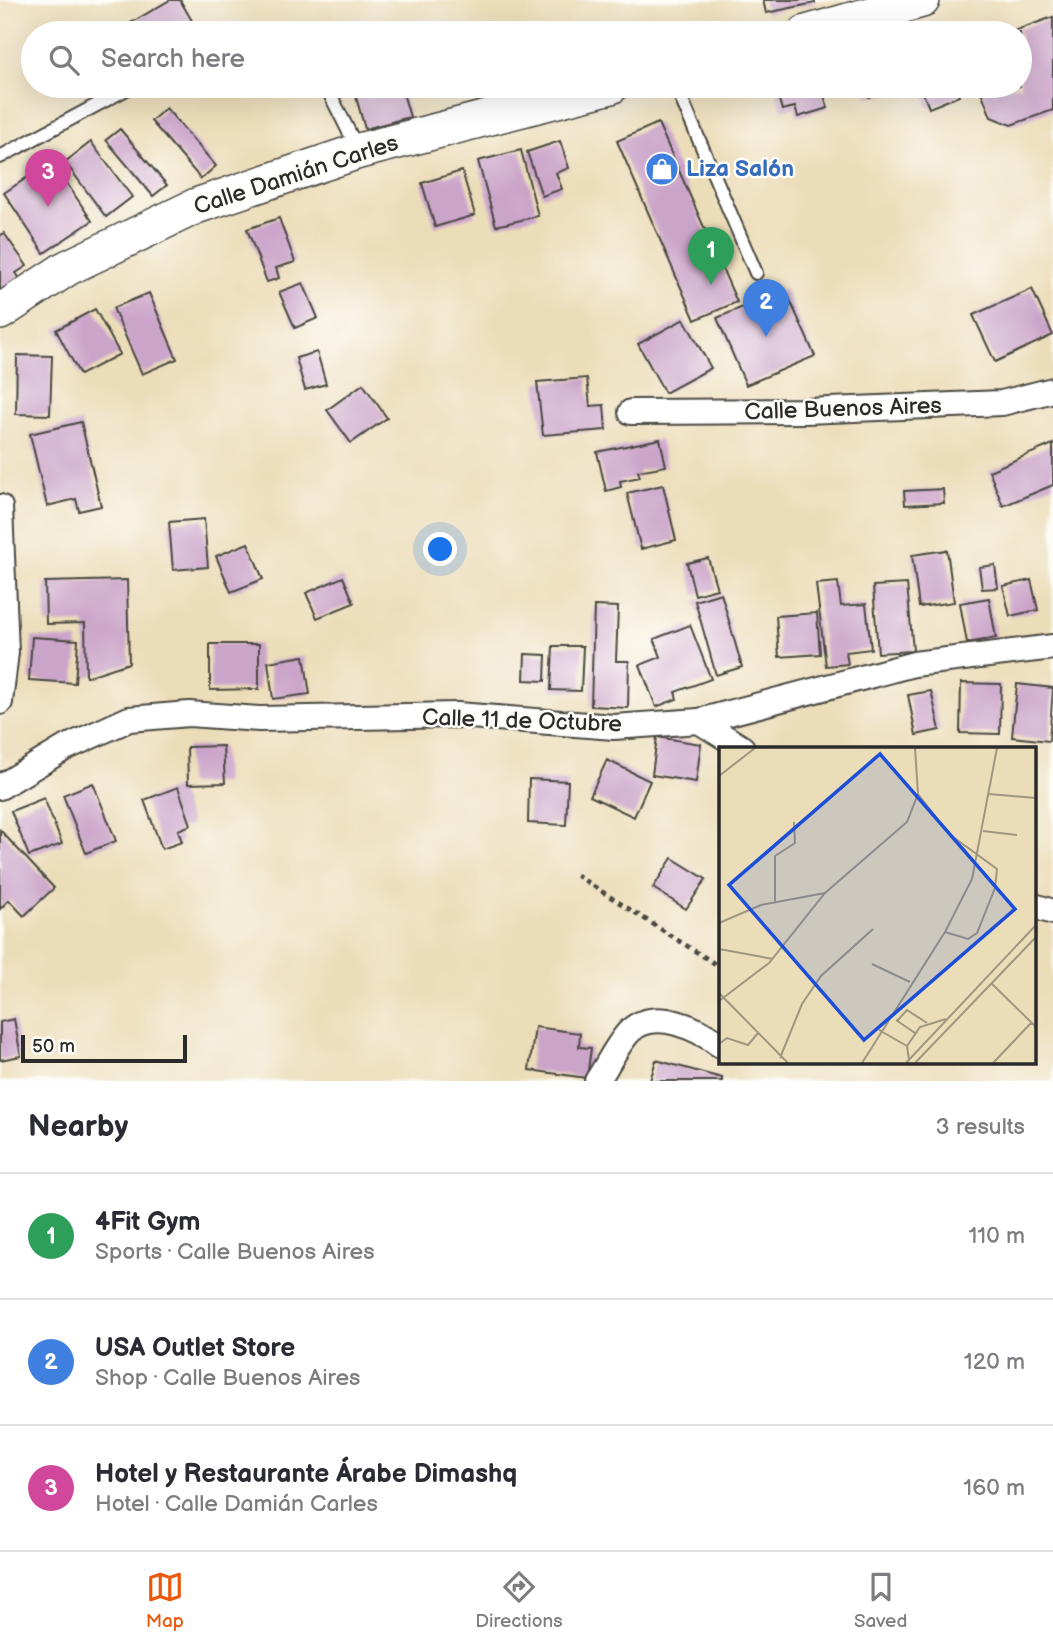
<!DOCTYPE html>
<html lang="en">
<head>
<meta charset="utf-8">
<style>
	body { margin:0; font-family:"Balsamiq Sans",sans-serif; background:#f2f2f3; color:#2b2b33 }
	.scale { position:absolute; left:21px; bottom:18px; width:166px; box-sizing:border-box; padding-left:7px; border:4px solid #2b2b2b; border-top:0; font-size:19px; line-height:24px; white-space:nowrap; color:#2b2b2b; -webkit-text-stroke:5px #fdfcf7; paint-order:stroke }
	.you { position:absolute; left:441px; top:550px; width:24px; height:24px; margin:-18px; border:5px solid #fff; border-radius:50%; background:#1a73e8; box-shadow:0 0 0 10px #1a73e833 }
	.badge { display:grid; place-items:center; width:46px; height:46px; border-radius:50%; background:#ea580c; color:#fff; font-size:23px; font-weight:700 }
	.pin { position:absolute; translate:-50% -58px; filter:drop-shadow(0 2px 4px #0008) }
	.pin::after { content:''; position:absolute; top:37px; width:24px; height:21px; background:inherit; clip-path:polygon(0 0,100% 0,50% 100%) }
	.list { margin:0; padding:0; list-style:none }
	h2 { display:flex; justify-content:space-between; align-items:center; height:91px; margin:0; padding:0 28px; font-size:30px }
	h2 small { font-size:23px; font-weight:400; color:#7c7c81 }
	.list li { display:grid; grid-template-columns:46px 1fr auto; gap:21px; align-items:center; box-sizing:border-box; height:126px; padding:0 28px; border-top:2px solid #e1e1e2 }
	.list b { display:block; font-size:26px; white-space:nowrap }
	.list p { margin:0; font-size:23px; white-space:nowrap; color:#7c7c81 }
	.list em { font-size:23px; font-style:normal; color:#7c7c81 }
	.icon { flex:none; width:38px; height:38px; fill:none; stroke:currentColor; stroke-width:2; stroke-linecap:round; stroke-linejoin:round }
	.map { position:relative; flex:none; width:1053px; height:1081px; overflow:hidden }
	.search { position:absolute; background:#fff; box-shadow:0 7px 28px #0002; left:21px; right:21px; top:21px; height:77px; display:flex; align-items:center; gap:18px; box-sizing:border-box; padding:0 24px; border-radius:38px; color:#7c7c81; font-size:26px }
	.sheet { height:469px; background:#fff }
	nav { display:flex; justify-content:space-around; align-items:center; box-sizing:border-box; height:98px; border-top:2px solid #e1e1e2; background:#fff; font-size:19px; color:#7c7c81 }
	nav a { display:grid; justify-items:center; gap:4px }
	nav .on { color:#ea580c }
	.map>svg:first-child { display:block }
	.building { fill:#cba4ca }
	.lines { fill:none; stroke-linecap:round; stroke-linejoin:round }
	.lane-casing { stroke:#484640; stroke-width:16 }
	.street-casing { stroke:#484640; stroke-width:28 }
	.secondary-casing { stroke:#484640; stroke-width:38 }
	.path { stroke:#484640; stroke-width:4.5; stroke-dasharray:5 5; stroke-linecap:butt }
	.lane { stroke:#fff; stroke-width:12 }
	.street { stroke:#fff; stroke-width:24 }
	.secondary { stroke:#fff; stroke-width:35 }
	.labels { text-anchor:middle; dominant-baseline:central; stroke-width:5; stroke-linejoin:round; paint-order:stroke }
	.shop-label { font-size:23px; font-weight:bold; fill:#366cbe; stroke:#fdfcf7; text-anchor:start }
	.street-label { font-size:23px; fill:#2b2b2b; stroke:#fdfcf7 }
	.inset-road { fill:none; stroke:#9f9680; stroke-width:2 }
	.view { fill:#1d4ed8; fill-opacity:0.15; stroke:#1d4ed8; stroke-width:3.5 }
	.inset-edge { fill:none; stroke:#2b2b2b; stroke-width:3.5 }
</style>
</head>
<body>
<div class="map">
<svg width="1053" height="1081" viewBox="0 0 1053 1081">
	<rect width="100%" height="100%" fill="#fdfcf7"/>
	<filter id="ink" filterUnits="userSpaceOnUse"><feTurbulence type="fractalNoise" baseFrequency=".0143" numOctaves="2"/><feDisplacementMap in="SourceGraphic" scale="14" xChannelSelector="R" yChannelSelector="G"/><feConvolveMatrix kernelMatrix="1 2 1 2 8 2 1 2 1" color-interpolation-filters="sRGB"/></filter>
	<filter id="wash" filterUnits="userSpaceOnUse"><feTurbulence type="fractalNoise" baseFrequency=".00686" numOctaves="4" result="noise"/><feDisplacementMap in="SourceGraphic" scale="28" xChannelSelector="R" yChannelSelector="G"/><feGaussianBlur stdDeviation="1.57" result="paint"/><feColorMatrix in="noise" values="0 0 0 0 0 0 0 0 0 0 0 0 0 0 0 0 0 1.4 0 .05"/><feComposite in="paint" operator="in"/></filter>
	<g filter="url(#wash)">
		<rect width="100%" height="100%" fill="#ecddb9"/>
		<g id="blocks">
			<g class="building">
				<polygon points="170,0 180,0 199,33 118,33 117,31"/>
				<polygon points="763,0 814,0 815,3 766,13"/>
				<polygon points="1053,17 1053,110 1011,125 991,117 979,86 1020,86 1020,33 1008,33"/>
				<polygon points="353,86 401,86 410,117 365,129"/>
				<polygon points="775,86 821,86 828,108 798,117 795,107 782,110"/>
				<polygon points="865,86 906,86 869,97"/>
				<polygon points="920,86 955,86 959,96 929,108"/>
				<polygon points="166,108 216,166 201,179 151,121"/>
				<polygon points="658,123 737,302 695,320 617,141"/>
				<polygon points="120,129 167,185 153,196 106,140"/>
				<polygon points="560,141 569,168 556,173 562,189 542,196 527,152"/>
				<polygon points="91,142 132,197 106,217 65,162"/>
				<polygon points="521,150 538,216 496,226 478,161"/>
				<polygon points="52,161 92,221 44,253 4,193"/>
				<polygon points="462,171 475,215 435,227 422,183"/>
				<polygon points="279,218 295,262 276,268 279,278 267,282 247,229"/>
				<polygon points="4,233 27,266 16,273 21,280 0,294 0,236"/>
				<polygon points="303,283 318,318 295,328 279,292"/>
				<polygon points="785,289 815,356 746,385 717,318"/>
				<polygon points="1032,289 1053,335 995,362 973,315"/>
				<polygon points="149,293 177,359 142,374 113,308"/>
				<polygon points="95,309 120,354 80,375 56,330"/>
				<polygon points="684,319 711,368 665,393 638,344"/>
				<polygon points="317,352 326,384 305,390 296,358"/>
				<polygon points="17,355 52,356 50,415 16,414"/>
				<polygon points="587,378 590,406 604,405 606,430 543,435 537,382"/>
				<polygon points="363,384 387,418 351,443 327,410"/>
				<polygon points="81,422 101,506 79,511 76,499 47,506 30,434"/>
				<polygon points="660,439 666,466 638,471 640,477 620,481 621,487 606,491 597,452"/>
				<polygon points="1053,444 1053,485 1003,506 989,471"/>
				<polygon points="663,485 676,540 641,549 627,493"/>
				<polygon points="943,489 944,503 905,505 904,491"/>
				<polygon points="204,519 208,567 173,570 169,522"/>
				<polygon points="248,543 263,579 231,592 216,556"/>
				<polygon points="947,550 954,602 919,607 912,555"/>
				<polygon points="708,558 717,589 695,595 687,563"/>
				<polygon points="995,565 998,588 982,589 979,567"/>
				<polygon points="343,577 354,603 317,618 306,593"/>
				<polygon points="127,580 129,663 86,677 85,623 46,624 45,582"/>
				<polygon points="1031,580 1038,610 1010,616 1003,586"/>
				<polygon points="838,582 841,606 866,604 871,649 846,652 848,664 826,666 816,584"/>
				<polygon points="907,584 913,651 878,653 873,586"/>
				<polygon points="721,593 742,667 716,675 695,601"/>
				<polygon points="989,598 996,638 967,643 960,603"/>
				<polygon points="594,606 618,607 616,661 629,661 628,708 591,706"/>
				<polygon points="817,613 820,654 779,657 776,616"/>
				<polygon points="690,625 711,679 675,692 677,699 656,707 640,665 661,657 654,639"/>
				<polygon points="32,637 78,640 75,683 29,680"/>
				<polygon points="210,644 259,644 259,689 210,690"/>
				<polygon points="553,646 583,646 581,691 551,690"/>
				<polygon points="525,654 546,655 545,681 524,680"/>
				<polygon points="304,656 310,694 273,699 268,662"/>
				<polygon points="961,683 1001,684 1000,734 960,733"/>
				<polygon points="1017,684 1053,688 1049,741 1012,737"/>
				<polygon points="931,691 940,730 916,735 908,695"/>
				<polygon points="657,737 701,744 696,782 652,775"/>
				<polygon points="223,746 225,783 188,784 187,747"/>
				<polygon points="607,760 650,781 634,817 590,796"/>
				<polygon points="529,779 568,781 566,825 528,823"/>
				<polygon points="93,783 116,841 86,853 63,795"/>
				<polygon points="178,787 191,825 178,830 182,842 162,849 144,800"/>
				<polygon points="44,798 62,844 29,856 11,811"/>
				<polygon points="0,830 54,888 24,916 9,900 0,909"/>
				<polygon points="672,858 706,879 686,909 653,888"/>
				<polygon points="14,1019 21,1056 0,1060 0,1022"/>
				<polygon points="535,1027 580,1033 579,1047 591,1048 587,1078 529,1070"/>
				<polygon points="656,1060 722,1078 722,1081 650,1081"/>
			</g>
		</g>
	</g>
	<g filter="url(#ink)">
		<use href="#blocks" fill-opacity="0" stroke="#484640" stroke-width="2"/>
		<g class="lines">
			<defs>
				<g id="lane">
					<polyline points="326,86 357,148"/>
					<polyline points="676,86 756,273"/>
					<polyline points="0,157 132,86"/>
				</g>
				<g id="street">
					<polyline points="631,412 805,411 1002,403 1053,390"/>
					<polyline points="0,507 6,652 0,702"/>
					<polyline points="699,721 742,748"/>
					<polyline points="0,787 65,748 129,719 189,714 259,719 457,715 614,727 699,721 914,664 1053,647"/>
					<polyline points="1034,906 1053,912"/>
					<path d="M597,1081C608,1065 617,1044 630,1031C655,1007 699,1029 720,1045"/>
				</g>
				<g id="secondary">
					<polyline points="806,33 922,0"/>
					<polyline points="0,312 67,268 196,206 359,151 611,86"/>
				</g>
			</defs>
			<use href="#lane" class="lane-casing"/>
			<use href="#street" class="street-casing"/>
			<use href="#secondary" class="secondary-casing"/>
			<polyline class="path" points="576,875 720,967"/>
			<use href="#lane" class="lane"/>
			<use href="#street" class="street"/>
			<use href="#secondary" class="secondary"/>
		</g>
	</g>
	<defs>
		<symbol id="shop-disc" viewBox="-11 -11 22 22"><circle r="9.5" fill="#3f7fe0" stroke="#fdfcf7"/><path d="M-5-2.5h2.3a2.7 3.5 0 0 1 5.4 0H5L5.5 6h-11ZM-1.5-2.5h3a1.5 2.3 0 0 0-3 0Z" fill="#fff"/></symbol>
	</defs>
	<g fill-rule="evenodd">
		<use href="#shop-disc" x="643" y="150" width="38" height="38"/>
	</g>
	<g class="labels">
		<g class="shop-label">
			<text x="686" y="169">Liza Salón</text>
		</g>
		<g class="street-label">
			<text transform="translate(296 175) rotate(-18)">Calle Damián Carles</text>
			<text transform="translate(843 409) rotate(-2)">Calle Buenos Aires</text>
			<text transform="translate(522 721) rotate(2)">Calle 11 de Octubre</text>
		</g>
	</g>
	<g transform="translate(719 747)">
		<rect width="317" height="317" fill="#ecddb9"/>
		<path class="inset-road" d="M0,29L36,1M199,47L230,87L278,122L276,141L258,186L249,192L226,185M270,47L317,51M264,84L298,88M56,154V109L76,96L75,75M0,176L42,158L106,146M0,202L54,212M153,217L191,235M272,236L317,280M0,246L69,316M0,254L50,216L106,146L188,75L199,47L196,1M177,273L196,286M178,274L188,263L208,276M160,283L188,299M0,297L8,291L29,298L39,286M61,311L83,257L102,229L154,182M190,313L188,299L201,280L227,272M143,316L226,185L253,132L278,1M187,316L317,178M196,316L317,190M274,316L312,276"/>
		<path class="view" d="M161,7L296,162L145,293L10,138Z"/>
		<rect width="317" height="317" class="inset-edge"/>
	</g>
</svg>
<div class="scale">50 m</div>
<div class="you"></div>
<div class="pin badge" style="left:711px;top:285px;background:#2e9e5b">1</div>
<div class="pin badge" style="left:766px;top:337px;background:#3f7fe0">2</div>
<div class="pin badge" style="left:48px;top:207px;background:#d1479c">3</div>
<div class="search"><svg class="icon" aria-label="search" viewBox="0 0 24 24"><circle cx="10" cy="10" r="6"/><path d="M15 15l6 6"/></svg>Search here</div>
</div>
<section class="sheet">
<h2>Nearby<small>3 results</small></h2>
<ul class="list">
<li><span class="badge" style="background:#2e9e5b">1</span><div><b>4Fit Gym</b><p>Sports · Calle Buenos Aires</p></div><em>110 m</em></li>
<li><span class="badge" style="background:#3f7fe0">2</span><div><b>USA Outlet Store</b><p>Shop · Calle Buenos Aires</p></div><em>120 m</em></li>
<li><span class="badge" style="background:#d1479c">3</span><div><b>Hotel y Restaurante Árabe Dimashq</b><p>Hotel · Calle Damián Carles</p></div><em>160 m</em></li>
</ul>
</section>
<nav>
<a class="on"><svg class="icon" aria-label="map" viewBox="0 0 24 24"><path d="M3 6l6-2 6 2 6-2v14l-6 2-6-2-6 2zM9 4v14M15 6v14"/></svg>Map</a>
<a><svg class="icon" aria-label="directions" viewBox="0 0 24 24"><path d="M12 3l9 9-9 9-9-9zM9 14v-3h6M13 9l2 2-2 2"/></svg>Directions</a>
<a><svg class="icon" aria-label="saved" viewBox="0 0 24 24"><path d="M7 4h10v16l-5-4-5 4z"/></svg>Saved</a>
</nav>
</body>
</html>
